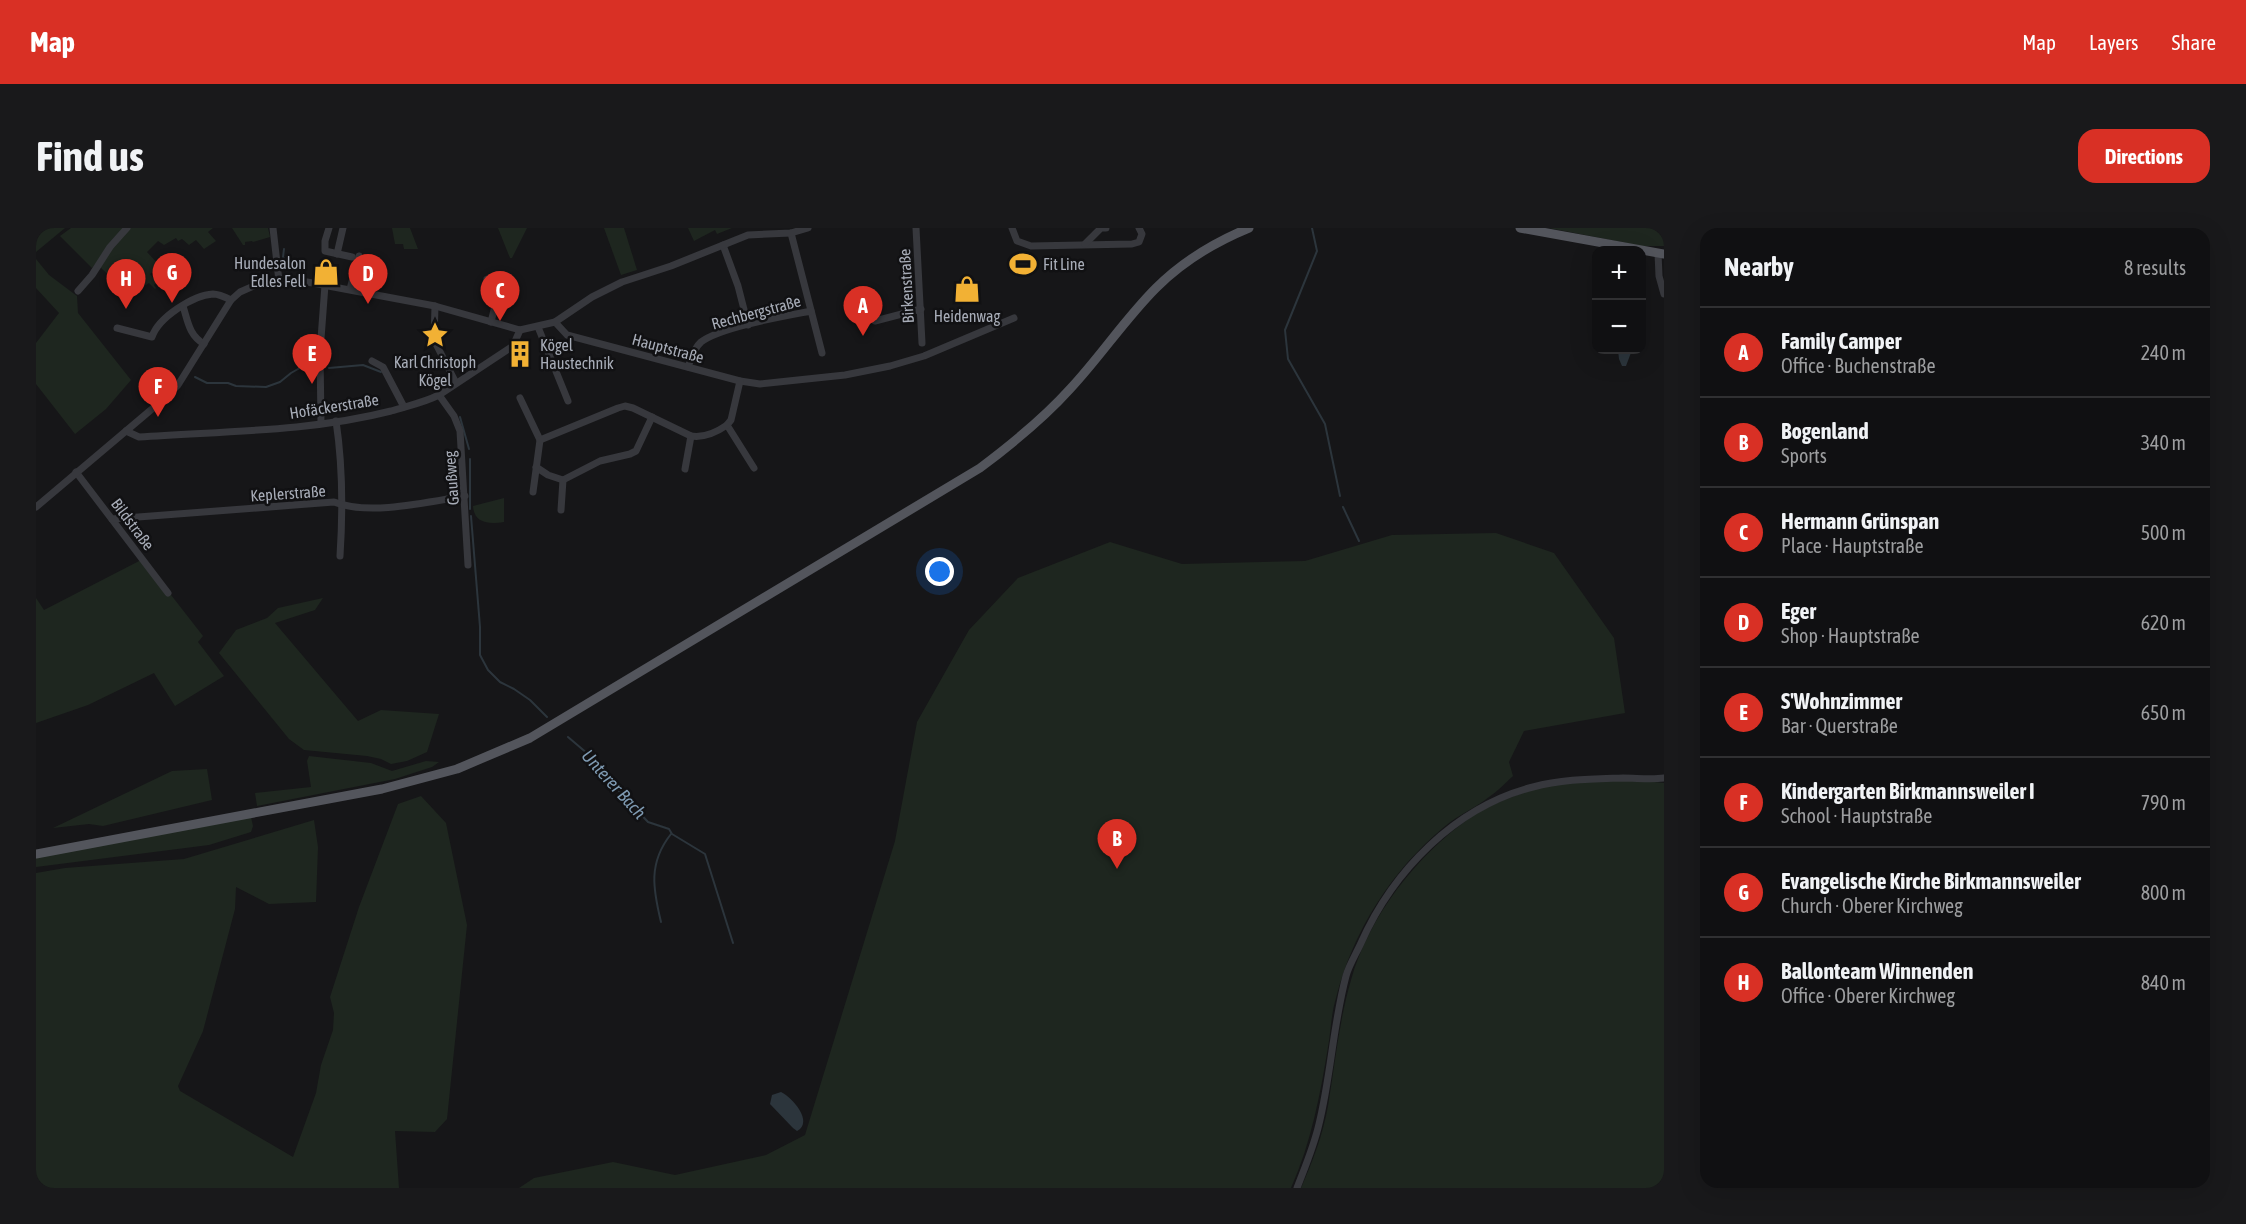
<!DOCTYPE html>
<html lang="en">
<head>
<meta charset="utf-8">
<style>
	body { margin:0; font-family:"Asap Condensed",sans-serif; background:#19191b; color:#f1f3f6 }
	.controls { position:absolute; right:18px; top:18px; display:grid; overflow:hidden; border-radius:12px; box-shadow:0 6px 24px #0002 }
	.controls button { width:54px; height:54px; display:grid; place-items:center; padding:0; border:0; border-bottom:2px solid #303032; background:#101012; color:#f1f3f6; font:30px sans-serif }
	.you { position:absolute; left:904px; top:344px; width:21px; height:21px; margin:-15px; border:4px solid #fff; border-radius:50%; background:#1a73e8; box-shadow:0 0 0 9px #1a73e833 }
	.badge { display:grid; place-items:center; width:39px; height:39px; border-radius:50%; background:#d93025; color:#fff; font-size:20px; font-weight:700 }
	.pin { position:absolute; translate:-50% -50px; filter:drop-shadow(0 2px 3px #0008) }
	.pin::after { content:''; position:absolute; top:32px; width:21px; height:18px; background:inherit; clip-path:polygon(0 0,100% 0,50% 100%) }
	.list { margin:0; padding:0; list-style:none }
	h2 { display:flex; justify-content:space-between; align-items:center; height:78px; margin:0; padding:0 24px; font-size:26px }
	h2 small { font-size:20px; font-weight:400; color:#9c9d9f }
	.list li { display:grid; grid-template-columns:39px 1fr auto; gap:18px; align-items:center; box-sizing:border-box; height:90px; padding:0 24px; border-top:2px solid #303032 }
	.list b { display:block; font-size:22px; white-space:nowrap }
	.list p { margin:0; font-size:20px; white-space:nowrap; color:#9c9d9f }
	.list em { font-size:20px; font-style:normal; color:#9c9d9f }
	.map { position:relative; flex:none; width:1628px; height:960px; overflow:hidden; border-radius:18px }
	header { display:flex; align-items:center; gap:36px; box-sizing:border-box; height:84px; padding:0 30px; background:#d93025; color:#fff }
	header strong { font-size:28px }
	nav { display:flex; gap:33px; margin-inline-start:auto; font-size:21px }
	.intro { display:flex; align-items:center; justify-content:space-between; box-sizing:border-box; height:144px; padding:0 36px }
	h1 { margin:0; font-size:42px }
	.button { padding:15px 27px; border-radius:18px; background:#d93025; color:#fff; font-size:21px; font-weight:700 }
	main { display:flex; gap:36px; padding:0 36px }
	aside { flex:1; background:#101012; border-radius:18px; box-shadow:0 6px 24px #0002 }
	.map>svg:first-child { display:block }
	.green { fill:#1e261f }
	.water { fill:#2c353c }
	.lines { fill:none; stroke-linecap:round; stroke-linejoin:round }
	.stream { stroke:#2c353c; stroke-width:2 }
	.minor { stroke:#37383d; stroke-width:7 }
	.major { stroke:#53555c; stroke-width:9 }
	.labels { text-anchor:middle; dominant-baseline:central; stroke-width:5; stroke-linejoin:round; paint-order:stroke }
	.poi-label { font-size:16px; fill:#a8adb8; stroke:#111113; text-anchor:start }
	.street-label { font-size:16px; fill:#a8adb8; stroke:#111113 }
	.water-label { font-size:18px; font-style:italic; fill:#7f9bb3; stroke:#111113 }
</style>
</head>
<body>
<header>
<strong>Map</strong>
<nav><a>Map</a><a>Layers</a><a>Share</a></nav>
</header>
<div class="intro"><h1>Find us</h1><a class="button">Directions</a></div>
<main>
<div class="map">
<svg width="1628" height="960" viewBox="0 0 1628 960">
	<rect width="100%" height="100%" fill="#161618"/>
	<g class="green">
		<polygon points="0,0 29,0 0,24"/>
		<polygon points="35,0 88,0 56,40 24,8"/>
		<polygon points="94,0 177,0 172,4 180,13 168,21 160,12 153,17 146,11 142,13 140,10 128,17 122,13 111,24 123,37 137,47 133,49 121,40 114,46 121,54 118,57 120,60 119,61 113,55 110,57 108,56 96,69 64,39 76,20"/>
		<polygon points="196,0 232,0 234,9 217,14 216,13 209,14 209,17 207,17"/>
		<polygon points="356,0 374,0 382,21 368,21 367,16 359,16"/>
		<polygon points="462,0 491,0 476,30 474,30"/>
		<polygon points="568,0 588,0 601,42 585,47"/>
		<polygon points="652,0 696,0 681,6 679,2 658,13"/>
		<polygon points="1513,0 1628,0 1628,18 1606,18"/>
		<polygon points="0,31 13,47 41,68 42,85 95,152 70,181 39,206 0,156 0,115 23,85 0,60"/>
		<path d="M468,270V294C454,296 438,296 437,278Z"/>
		<path d="M1460,305L1518,325L1578,410L1589,485L1488,503L1473,534L1477,548C1469,555 1462,563 1453,569C1439,580 1422,587 1408,599C1355,643 1317,703 1300,770C1295,786 1295,803 1292,819C1284,868 1275,915 1255,960H483L498,950L577,934L639,947L730,927L769,907L859,613L881,494L933,402L982,350L1074,314L1146,336L1269,333L1356,307Z"/>
		<polygon points="107,331 167,408 162,414 188,448 139,478 118,445 52,477 0,495 0,370 8,382"/>
		<polygon points="287,370 279,382 239,395 322,493 345,482 403,486 391,524 371,533 355,536 345,531 331,528 268,522 253,511 183,425 200,402 231,390 242,380"/>
		<polygon points="273,528 335,535 356,543 390,533 403,534 396,539 359,551 221,578 219,565 275,559 271,533"/>
		<polygon points="171,541 176,572 67,598 53,596 17,600 136,543"/>
		<path d="M1579,550L1628,555V960H1265C1277,933 1287,906 1292,878C1299,836 1303,793 1315,752C1333,688 1381,627 1435,589C1452,578 1474,569 1493,563C1516,555 1555,553 1579,550Z"/>
		<polygon points="385,568 410,595 431,697 411,891 399,904 359,903 363,960 0,960 0,645 29,640 148,631 278,592 282,619 280,674 233,676 200,659 199,681 167,803 142,858 144,863 257,929 280,865 285,837 297,802 298,785 294,769 323,679 362,576"/>
		<polygon points="215,589 217,598 215,604 173,617 0,639 0,629"/>
	</g>
	<g class="water">
		<polygon points="1582,122 1596,122 1590,138 1586,138 1583,131"/>
		<path d="M745,864C756,869 778,894 761,903L757,900L734,876L736,867Z"/>
	</g>
	<g class="lines">
		<g class="stream">
			<polyline points="1276,0 1281,23 1249,102 1252,131 1289,196 1304,268"/>
			<polyline points="248,21 247,29 251,36 248,39 250,41"/>
			<polyline points="293,140 327,137 345,144"/>
			<polyline points="159,149 171,155 192,155 200,158 230,159 244,154 255,145 269,137 276,136"/>
			<polyline points="424,189 433,221"/>
			<polyline points="434,231 434,281"/>
			<polyline points="1307,279 1323,313"/>
			<polyline points="435,288 444,399 444,427 452,442 464,454 478,461 494,472 511,489"/>
			<polyline points="532,509 559,532 571,550 612,594 633,601 636,606 669,626 697,715"/>
			<path d="M625,694C617,661 612,635 635,606"/>
		</g>
		<g class="minor">
			<polyline points="237,0 243,53"/>
			<polyline points="293,0 289,13 289,23 316,29"/>
			<polyline points="880,0 886,115"/>
			<polyline points="976,0 981,13 995,18 1096,16 1103,14 1106,6 1103,0"/>
			<polyline points="755,5 786,125"/>
			<polyline points="1049,16 1065,0 1070,0"/>
			<polyline points="687,17 702,58 712,97"/>
			<polyline points="1622,25 1623,48 1628,66"/>
			<polyline points="301,26 307,0"/>
			<polyline points="451,51 459,78 455,94"/>
			<polyline points="314,61 323,28"/>
			<polyline points="42,63 56,47 74,19 91,0"/>
			<path d="M147,78C152,94 153,107 168,116"/>
			<polyline points="399,78 398,112 420,155"/>
			<polyline points="839,93 885,81"/>
			<polyline points="519,94 531,107 704,153 724,156 809,147 854,138 888,128 978,90"/>
			<polyline points="502,99 532,173"/>
			<path d="M81,100L116,109C122,90 157,67 177,66C183,66 189,69 195,72"/>
			<polyline points="336,133 347,139 368,179"/>
			<path d="M652,139C655,131 658,120 665,114C684,99 749,88 775,83"/>
			<polyline points="704,153 695,192 691,197 718,240"/>
			<polyline points="403,167 418,188 424,203 432,337"/>
			<polyline points="484,170 504,212"/>
			<path d="M300,193C307,239 307,282 304,328"/>
			<polyline points="285,195 284,124 289,57"/>
			<path d="M90,203L103,209C186,203 273,204 355,183C371,178 387,175 403,167L477,118L484,102"/>
			<polyline points="500,239 512,247 527,252 564,233 594,226 600,223 616,189"/>
			<polyline points="649,241 655,208"/>
			<polyline points="40,244 132,365"/>
			<path d="M497,264L504,212L582,180L589,178L597,180L655,208C668,210 681,204 691,197"/>
			<polyline points="0,279 129,170 142,157 195,72 204,64 220,57 243,53 271,54 399,78 484,102 519,94 556,69 586,54 635,38 712,7 755,5 772,0"/>
			<polyline points="525,282 527,252"/>
			<path d="M76,291L298,274C333,288 392,274 429,268"/>
			<path d="M1261,960C1269,939 1278,918 1283,896C1295,847 1297,797 1310,748C1313,737 1320,726 1325,715C1357,643 1419,579 1497,559C1526,551 1557,551 1587,550C1601,550 1615,552 1628,550"/>
		</g>
		<g class="major">
			<polyline points="1484,0 1628,26"/>
			<path d="M0,626L346,561L421,541L494,510L944,240C976,216 1007,191 1034,161C1064,129 1089,91 1120,60C1146,34 1179,14 1213,0"/>
		</g>
	</g>
	<defs>
		<symbol id="stadium-bare" viewBox="-9 -9 18 18"><path d="M0-5a6.5 5 0 1 0 0 10a6.5 5 0 1 0 0-10ZM-3.5-1.8h7v3.6h-7Z" fill="#f2b134" stroke="#111113" stroke-width="2.5" paint-order="stroke"/></symbol>
		<symbol id="shop-bare" viewBox="-9 -9 18 18"><path d="M-5-2.5h2.3a2.7 3.5 0 0 1 5.4 0H5L5.5 6h-11ZM-1.5-2.5h3a1.5 2.3 0 0 0-3 0Z" fill="#f2b134" stroke="#111113" stroke-width="2.5" paint-order="stroke"/></symbol>
		<symbol id="sight-bare" viewBox="-9 -9 18 18"><path d="M0-6L1.8-2.2L6-1.7L2.9 1.2L3.7 5.4L0 3.3L-3.7 5.4L-2.9 1.2L-6-1.7L-1.8-2.2Z" fill="#f2b134" stroke="#111113" stroke-width="2.5" paint-order="stroke"/></symbol>
		<symbol id="building-bare" viewBox="-9 -9 18 18"><path d="M-4-6H4V6H1V3H-1V6H-4ZM-2.5-4.3h1.7v1.8h-1.7ZM.8-4.3h1.7v1.8H.8ZM-2.5-1h1.7V.8h-1.7ZM.8-1h1.7V.8H.8Z" fill="#f2b134" stroke="#111113" stroke-width="2.5" paint-order="stroke"/></symbol>
	</defs>
	<g fill-rule="evenodd">
		<use href="#stadium-bare" x="968" y="17" width="38" height="38"/>
		<use href="#shop-bare" x="271" y="25" width="38" height="38"/>
		<use href="#shop-bare" x="912" y="42" width="38" height="38"/>
		<use href="#sight-bare" x="380" y="88" width="38" height="38"/>
		<use href="#building-bare" x="465" y="107" width="38" height="38"/>
	</g>
	<g class="labels">
		<g class="poi-label">
			<text x="270" y="35" text-anchor="end">Hundesalon<tspan x="270" dy="18">Edles Fell</tspan></text>
			<text x="1007" y="36">Fit Line</text>
			<text x="931" y="88" text-anchor="middle">Heidenwag</text>
			<text x="504" y="117">Kögel<tspan x="504" dy="18">Haustechnik</tspan></text>
			<text x="399" y="134" text-anchor="middle">Karl Christoph<tspan x="399" dy="18">Kögel</tspan></text>
		</g>
		<g class="street-label">
			<text transform="translate(870 58) rotate(-93)">Birkenstraße</text>
			<text transform="translate(720 84) rotate(-15)">Rechbergstraße</text>
			<text transform="translate(632 120) rotate(15)">Hauptstraße</text>
			<text transform="translate(298 178) rotate(-9)">Hofäckerstraße</text>
			<text transform="translate(415 250) rotate(-94)">Gaußweg</text>
			<text transform="translate(252 265) rotate(-4)">Keplerstraße</text>
			<text transform="translate(97 296) rotate(53)">Bildstraße</text>
		</g>
		<g class="water-label">
			<text transform="translate(578 556) rotate(48)">Unterer Bach</text>
		</g>
	</g>
</svg>
<div class="controls">
<button>+</button>
<button>−</button>
</div>
<div class="you"></div>
<div class="pin badge" style="left:827px;top:108px">A</div>
<div class="pin badge" style="left:1081px;top:641px">B</div>
<div class="pin badge" style="left:464px;top:93px">C</div>
<div class="pin badge" style="left:332px;top:76px">D</div>
<div class="pin badge" style="left:276px;top:156px">E</div>
<div class="pin badge" style="left:122px;top:189px">F</div>
<div class="pin badge" style="left:136px;top:75px">G</div>
<div class="pin badge" style="left:90px;top:81px">H</div>
</div>
<aside>
<h2>Nearby<small>8 results</small></h2>
<ul class="list">
<li><span class="badge">A</span><div><b>Family Camper</b><p>Office · Buchenstraße</p></div><em>240 m</em></li>
<li><span class="badge">B</span><div><b>Bogenland</b><p>Sports</p></div><em>340 m</em></li>
<li><span class="badge">C</span><div><b>Hermann Grünspan</b><p>Place · Hauptstraße</p></div><em>500 m</em></li>
<li><span class="badge">D</span><div><b>Eger</b><p>Shop · Hauptstraße</p></div><em>620 m</em></li>
<li><span class="badge">E</span><div><b>S'Wohnzimmer</b><p>Bar · Querstraße</p></div><em>650 m</em></li>
<li><span class="badge">F</span><div><b>Kindergarten Birkmannsweiler I</b><p>School · Hauptstraße</p></div><em>790 m</em></li>
<li><span class="badge">G</span><div><b>Evangelische Kirche Birkmannsweiler</b><p>Church · Oberer Kirchweg</p></div><em>800 m</em></li>
<li><span class="badge">H</span><div><b>Ballonteam Winnenden</b><p>Office · Oberer Kirchweg</p></div><em>840 m</em></li>
</ul>
</aside>
</main>
</body>
</html>
